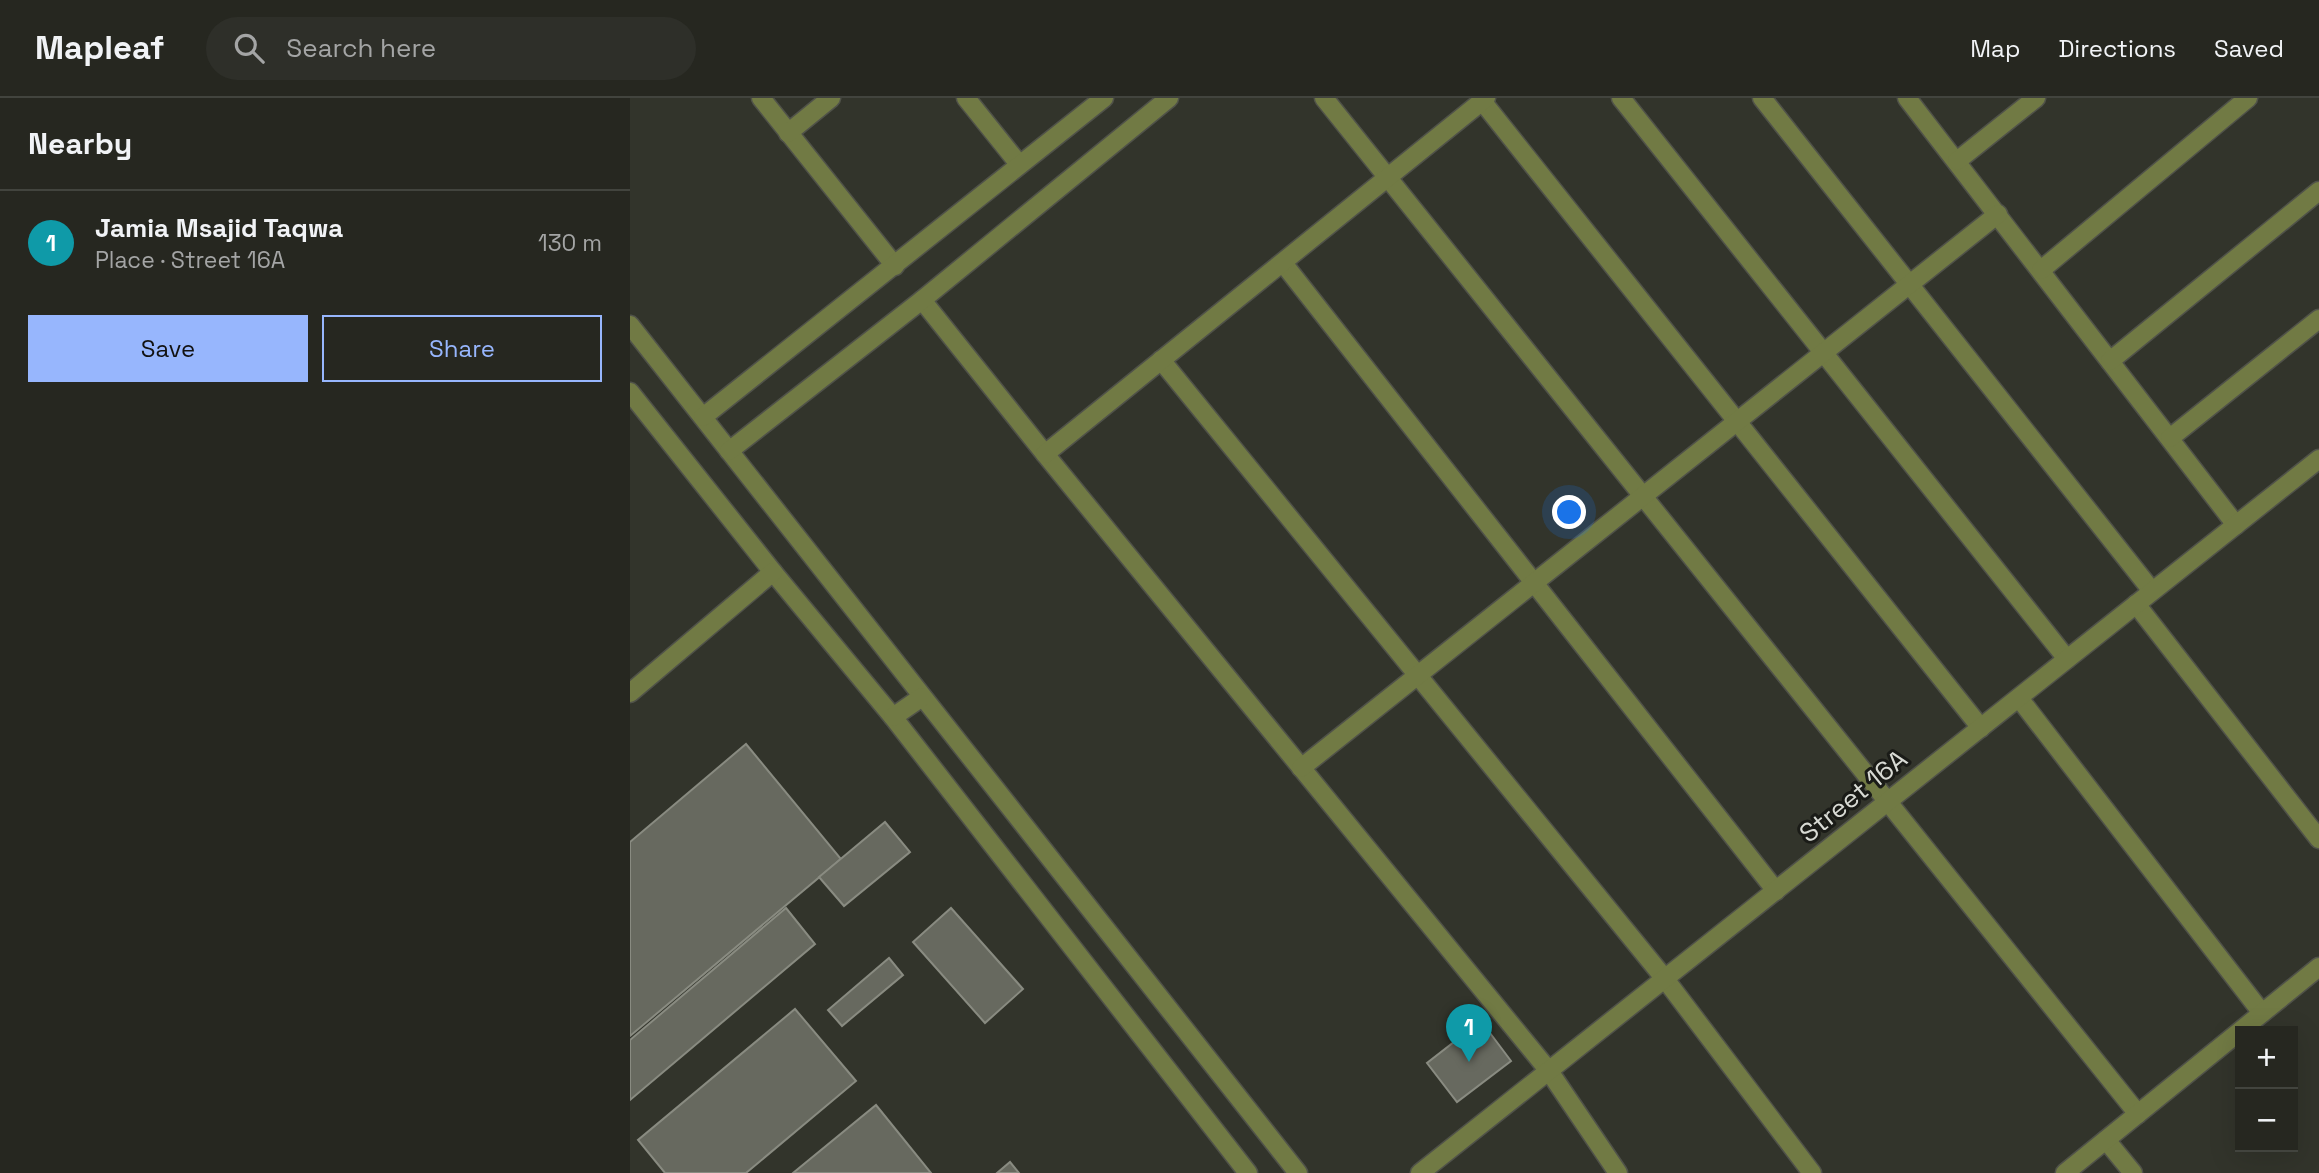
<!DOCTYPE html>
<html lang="en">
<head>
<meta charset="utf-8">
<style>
	body { margin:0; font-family:"Space Grotesk",sans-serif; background:#2e2f29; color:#f1f3f6 }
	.controls { position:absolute; right:21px; bottom:21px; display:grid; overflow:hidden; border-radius:0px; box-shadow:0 7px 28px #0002 }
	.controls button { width:63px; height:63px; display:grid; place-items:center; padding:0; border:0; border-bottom:2px solid #42443e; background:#262720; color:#f1f3f6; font:35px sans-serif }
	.you { position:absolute; left:940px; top:415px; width:24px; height:24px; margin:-18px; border:5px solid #fff; border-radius:50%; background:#1a73e8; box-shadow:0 0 0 10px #1a73e833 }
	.badge { display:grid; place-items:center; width:46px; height:46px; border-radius:50%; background:#97b6fd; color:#fff; font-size:23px; font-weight:700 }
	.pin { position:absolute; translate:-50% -58px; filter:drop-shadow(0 2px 4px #0008) }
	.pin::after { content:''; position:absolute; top:37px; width:24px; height:21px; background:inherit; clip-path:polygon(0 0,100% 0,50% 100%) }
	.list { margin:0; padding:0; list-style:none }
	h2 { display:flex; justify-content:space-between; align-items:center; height:91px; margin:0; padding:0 28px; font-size:30px }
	h2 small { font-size:23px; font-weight:400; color:#a4a5a5 }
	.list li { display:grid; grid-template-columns:46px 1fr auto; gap:21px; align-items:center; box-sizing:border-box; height:105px; padding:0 28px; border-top:2px solid #42443e }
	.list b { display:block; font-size:26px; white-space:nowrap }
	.list p { margin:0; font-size:23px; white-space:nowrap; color:#a4a5a5 }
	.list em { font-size:23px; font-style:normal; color:#a4a5a5 }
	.actions { display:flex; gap:14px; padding:21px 28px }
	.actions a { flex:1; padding:16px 0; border:2px solid #97b6fd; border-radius:0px; text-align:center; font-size:24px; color:#97b6fd }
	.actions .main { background:#97b6fd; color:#111 }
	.icon { flex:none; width:38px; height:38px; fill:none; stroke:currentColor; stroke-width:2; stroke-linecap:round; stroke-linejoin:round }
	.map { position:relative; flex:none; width:1689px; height:1075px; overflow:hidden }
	header { display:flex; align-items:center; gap:42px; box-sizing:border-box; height:98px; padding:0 35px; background:#262720; border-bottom:2px solid #42443e }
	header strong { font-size:33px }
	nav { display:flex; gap:38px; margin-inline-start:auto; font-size:24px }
	.search { width:490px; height:63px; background:#2e2f29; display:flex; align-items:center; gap:18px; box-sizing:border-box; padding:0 24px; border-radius:38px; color:#a4a5a5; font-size:26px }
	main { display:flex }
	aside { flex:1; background:#262720 }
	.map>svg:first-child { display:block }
	.building { fill:#67695f; stroke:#898b81; stroke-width:2 }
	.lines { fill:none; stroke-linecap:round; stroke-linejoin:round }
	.minor-casing { stroke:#505249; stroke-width:21 }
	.minor { stroke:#717a44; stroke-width:18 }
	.labels { text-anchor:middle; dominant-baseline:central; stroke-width:6; stroke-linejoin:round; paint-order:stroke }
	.street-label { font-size:26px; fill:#d8dad4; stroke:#1a1b17 }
</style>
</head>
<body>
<header>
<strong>Mapleaf</strong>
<div class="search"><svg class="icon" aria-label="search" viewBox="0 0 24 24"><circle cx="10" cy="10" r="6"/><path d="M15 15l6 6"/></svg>Search here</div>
<nav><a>Map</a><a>Directions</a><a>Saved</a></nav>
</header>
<main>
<aside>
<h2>Nearby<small></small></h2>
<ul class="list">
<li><span class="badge" style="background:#0f9aa8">1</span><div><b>Jamia Msajid Taqwa</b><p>Place · Street 16A</p></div><em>130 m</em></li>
</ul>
<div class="actions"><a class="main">Save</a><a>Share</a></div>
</aside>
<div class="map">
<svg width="1689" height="1075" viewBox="0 0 1689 1075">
	<rect width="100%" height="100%" fill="#32342b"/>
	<g class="building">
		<polygon points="116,646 211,761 0,938 0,744"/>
		<polygon points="255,724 280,754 214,808 189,779"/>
		<polygon points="156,810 185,846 0,1002 0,942"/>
		<polygon points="321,810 393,891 355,925 283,844"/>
		<polygon points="259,860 273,877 212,928 198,912"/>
		<polygon points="165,911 226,983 116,1075 35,1075 8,1042"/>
		<polygon points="851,923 881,963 827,1004 797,965"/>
		<polygon points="246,1007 301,1075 163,1075"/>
		<polygon points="380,1064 389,1075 367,1075"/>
	</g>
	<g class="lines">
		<defs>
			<g id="minor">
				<polyline points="131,0 265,168"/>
				<polyline points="336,0 389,66"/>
				<polyline points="694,0 1508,1016"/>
				<polyline points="991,0 1437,561"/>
				<polyline points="1132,0 1522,493"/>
				<polyline points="1277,0 1606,427"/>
				<polyline points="852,3 1351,630"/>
				<polyline points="158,35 201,0"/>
				<polyline points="1327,63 1406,0"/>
				<polyline points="653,165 1146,793"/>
				<polyline points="1411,172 1618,0"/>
				<polyline points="292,202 415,356 919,973 988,1075"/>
				<polyline points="0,227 668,1075"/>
				<polyline points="531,262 1035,881 1182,1075"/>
				<polyline points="1480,263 1689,93"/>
				<polyline points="0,294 143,474 263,619 618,1075"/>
				<polyline points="73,319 474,0"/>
				<polyline points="1540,340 1689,221"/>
				<polyline points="99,353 292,202 539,0"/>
				<polyline points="415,356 856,0"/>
				<polyline points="1506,506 1689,741"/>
				<polyline points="0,595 143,474"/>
				<polyline points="1389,600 1632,915"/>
				<polyline points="263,619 292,599"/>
				<polyline points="671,670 1368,116"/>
				<polyline points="1476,1042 1503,1075"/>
				<polyline points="790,1075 1689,361"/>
				<polyline points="1435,1075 1689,869"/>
			</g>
		</defs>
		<use href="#minor" class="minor-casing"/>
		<use href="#minor" class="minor"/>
	</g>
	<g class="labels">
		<g class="street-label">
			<text transform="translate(1223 698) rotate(-39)">Street 16A</text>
		</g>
	</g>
</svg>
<div class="controls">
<button>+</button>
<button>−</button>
</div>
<div class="you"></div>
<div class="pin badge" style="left:839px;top:964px;background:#0f9aa8">1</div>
</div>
</main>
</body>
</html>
